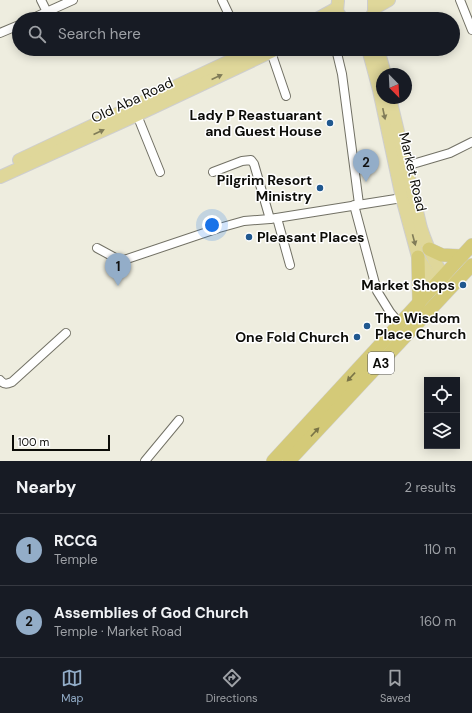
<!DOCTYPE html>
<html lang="en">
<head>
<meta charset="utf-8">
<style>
	body { margin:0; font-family:"DM Sans",sans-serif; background:#20242c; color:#f1f3f6 }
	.controls { position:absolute; right:12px; bottom:12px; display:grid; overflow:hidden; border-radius:0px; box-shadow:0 2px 10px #0003 }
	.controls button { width:36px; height:36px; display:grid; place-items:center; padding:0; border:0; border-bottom:1px solid #363941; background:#171b24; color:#f1f3f6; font:20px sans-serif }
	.compass { position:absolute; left:376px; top:68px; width:36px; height:36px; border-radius:50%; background:#171b24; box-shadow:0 2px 10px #0003; rotate:156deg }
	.scale { position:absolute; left:12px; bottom:10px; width:98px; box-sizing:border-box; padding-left:4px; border:2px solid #0c0c08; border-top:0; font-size:11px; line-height:14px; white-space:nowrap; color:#0c0c08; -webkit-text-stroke:3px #fff; paint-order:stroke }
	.you { position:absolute; left:212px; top:225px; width:14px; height:14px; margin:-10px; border:3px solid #fff; border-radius:50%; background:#1a73e8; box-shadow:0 0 0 6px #1a73e833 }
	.badge { display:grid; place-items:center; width:26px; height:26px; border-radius:50%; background:#93adc8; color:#111; font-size:13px; font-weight:700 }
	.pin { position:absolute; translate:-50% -33px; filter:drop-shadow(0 1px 2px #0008) }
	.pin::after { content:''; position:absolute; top:21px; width:14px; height:12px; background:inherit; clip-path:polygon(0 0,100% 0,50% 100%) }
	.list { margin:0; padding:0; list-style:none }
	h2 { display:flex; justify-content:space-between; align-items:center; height:52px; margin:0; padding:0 16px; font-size:17px }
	h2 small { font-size:13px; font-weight:400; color:#9ea1a6 }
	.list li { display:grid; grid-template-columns:26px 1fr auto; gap:12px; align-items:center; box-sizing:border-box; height:72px; padding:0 16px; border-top:1px solid #363941 }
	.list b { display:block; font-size:15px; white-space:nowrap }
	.list p { margin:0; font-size:13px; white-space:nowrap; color:#9ea1a6 }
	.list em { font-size:13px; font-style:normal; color:#9ea1a6 }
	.icon { flex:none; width:22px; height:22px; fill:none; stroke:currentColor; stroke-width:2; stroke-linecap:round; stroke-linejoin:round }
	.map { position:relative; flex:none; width:472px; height:461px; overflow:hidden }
	.search { position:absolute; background:#171b24; box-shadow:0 2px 10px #0003; left:12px; right:12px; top:12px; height:44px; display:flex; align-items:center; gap:10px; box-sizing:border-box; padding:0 14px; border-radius:22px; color:#9ea1a6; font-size:15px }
	.sheet { height:196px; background:#171b24 }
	nav { display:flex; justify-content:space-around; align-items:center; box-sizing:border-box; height:56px; border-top:1px solid #363941; background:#171b24; font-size:11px; color:#9ea1a6 }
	nav a { display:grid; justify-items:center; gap:2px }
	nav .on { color:#93adc8 }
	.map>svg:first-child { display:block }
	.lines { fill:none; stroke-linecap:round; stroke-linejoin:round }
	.minor-casing { stroke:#727165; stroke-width:10 }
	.primary-casing { stroke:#cecece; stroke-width:14 }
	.trunk-casing { stroke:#cecece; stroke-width:14 }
	.minor { stroke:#fff; stroke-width:8 }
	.primary { stroke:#dfd79a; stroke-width:12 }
	.trunk { stroke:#d4ca78; stroke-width:13 }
	.oneway { fill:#807c58 }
	.oneway2 { fill:#7a7446 }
	.poi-dot { fill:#20588f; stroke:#fff; stroke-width:1.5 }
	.labels { text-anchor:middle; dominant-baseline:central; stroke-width:3; stroke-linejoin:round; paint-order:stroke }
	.shield { fill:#fff; stroke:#555552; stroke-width:1 }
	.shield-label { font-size:13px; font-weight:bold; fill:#0c0c08 }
	.street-label { font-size:14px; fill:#0c0c08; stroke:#fff }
	.poi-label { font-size:14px; font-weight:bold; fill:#0c0c08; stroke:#fff; text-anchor:end }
</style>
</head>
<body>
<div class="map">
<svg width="472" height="461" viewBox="0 0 472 461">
	<rect width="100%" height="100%" fill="#eeeddf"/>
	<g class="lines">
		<defs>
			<g id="minor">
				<polyline points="41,0 47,12"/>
				<polyline points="222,0 231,19"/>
				<polyline points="460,0 472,30"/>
				<polyline points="31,19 73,0"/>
				<polyline points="0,33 19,25"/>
				<polyline points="336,49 342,74 359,204"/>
				<polyline points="271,52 286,96"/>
				<polyline points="137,115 160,172"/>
				<polyline points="406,166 450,153 472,142"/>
				<polyline points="213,172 242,161 251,160 254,164 270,219"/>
				<polyline points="354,205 377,291 390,312 400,324"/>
				<polyline points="277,218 290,265"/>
				<polyline points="97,248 121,261 219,228 244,221 270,219 402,198"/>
				<path d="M0,380C4,385 7,384 12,382L66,333"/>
				<polyline points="145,461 179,420"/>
			</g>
			<g id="primary">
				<polyline points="338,1 337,11 342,19"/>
				<polyline points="375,8 389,0"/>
				<polyline points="317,19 337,8"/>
				<polyline points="370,19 374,12 374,0"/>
				<polyline points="368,49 379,90 402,198 418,257 431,278 443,292"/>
				<polyline points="378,49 385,74"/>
				<path d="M390,98L421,228C427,246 436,268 449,282"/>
				<polyline points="19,160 255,49"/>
				<polyline points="0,177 137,115 277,49"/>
			</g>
			<g id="trunk">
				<polyline points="429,249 442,255 462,256"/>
				<polyline points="418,257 419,304"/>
				<polyline points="273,461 472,245"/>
				<polyline points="289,461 472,265"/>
			</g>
		</defs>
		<use href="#minor" class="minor-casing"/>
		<use href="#primary" class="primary-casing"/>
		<use href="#trunk" class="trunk-casing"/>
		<use href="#minor" class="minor"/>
		<use href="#primary" class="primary"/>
		<use href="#trunk" class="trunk"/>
	</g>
	<defs><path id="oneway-solid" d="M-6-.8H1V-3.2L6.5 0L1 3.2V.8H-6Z"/></defs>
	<g class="oneway">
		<use href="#oneway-solid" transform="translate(217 77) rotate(-25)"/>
		<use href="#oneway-solid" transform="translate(384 114) rotate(78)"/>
		<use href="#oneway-solid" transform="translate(99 132) rotate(-24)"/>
		<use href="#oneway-solid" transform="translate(414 240) rotate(75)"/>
	</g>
	<g class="oneway2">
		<use href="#oneway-solid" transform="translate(351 377) rotate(133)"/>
		<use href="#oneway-solid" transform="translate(315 432) rotate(-47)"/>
	</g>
	<g class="poi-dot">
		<circle cx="330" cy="123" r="4"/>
		<circle cx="320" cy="188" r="4"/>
		<circle cx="249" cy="237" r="4"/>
		<circle cx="463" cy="285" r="4"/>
		<circle cx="367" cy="326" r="4"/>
		<circle cx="357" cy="337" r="4"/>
	</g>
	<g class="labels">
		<rect class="shield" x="368" y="352" width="26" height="22" rx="3"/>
		<g class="shield-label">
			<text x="381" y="363">A3</text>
		</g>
		<g class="street-label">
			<text transform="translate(132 100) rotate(-25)">Old Aba Road</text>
			<text transform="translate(413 172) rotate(77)">Market Road</text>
		</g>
		<g class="poi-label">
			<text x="322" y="115">Lady P Reastuarant<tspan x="322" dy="16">and Guest House</tspan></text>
			<text x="312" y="180">Pilgrim Resort<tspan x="312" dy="16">Ministry</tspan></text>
			<text x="257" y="237" text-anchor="start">Pleasant Places</text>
			<text x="455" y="285">Market Shops</text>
			<text x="375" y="318" text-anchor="start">The Wisdom<tspan x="375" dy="16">Place Church</tspan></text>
			<text x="349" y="337">One Fold Church</text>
		</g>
	</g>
</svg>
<div class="controls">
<button><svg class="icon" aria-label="locate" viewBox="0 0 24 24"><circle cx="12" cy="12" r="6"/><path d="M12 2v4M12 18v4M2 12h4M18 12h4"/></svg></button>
<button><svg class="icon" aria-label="layers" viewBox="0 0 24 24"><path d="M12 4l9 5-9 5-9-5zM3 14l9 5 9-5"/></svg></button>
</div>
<svg class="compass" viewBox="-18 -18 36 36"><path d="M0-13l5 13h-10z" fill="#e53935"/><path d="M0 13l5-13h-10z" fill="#9ea1a6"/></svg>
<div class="scale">100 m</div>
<div class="you"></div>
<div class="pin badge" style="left:118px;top:286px">1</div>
<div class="pin badge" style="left:366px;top:182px">2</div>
<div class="search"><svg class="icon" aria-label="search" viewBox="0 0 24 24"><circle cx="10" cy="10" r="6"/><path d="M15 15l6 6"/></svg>Search here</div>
</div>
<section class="sheet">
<h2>Nearby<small>2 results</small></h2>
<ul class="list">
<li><span class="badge">1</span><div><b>RCCG</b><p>Temple</p></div><em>110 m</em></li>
<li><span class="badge">2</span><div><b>Assemblies of God Church</b><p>Temple · Market Road</p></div><em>160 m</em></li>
</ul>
</section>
<nav>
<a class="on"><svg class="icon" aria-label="map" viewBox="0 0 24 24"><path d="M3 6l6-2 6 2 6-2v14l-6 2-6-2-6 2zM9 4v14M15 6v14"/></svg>Map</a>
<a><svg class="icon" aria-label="directions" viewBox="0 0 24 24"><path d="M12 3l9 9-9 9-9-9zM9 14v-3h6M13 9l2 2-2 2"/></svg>Directions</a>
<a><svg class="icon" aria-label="saved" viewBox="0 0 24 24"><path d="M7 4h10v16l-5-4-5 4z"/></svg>Saved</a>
</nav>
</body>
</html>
